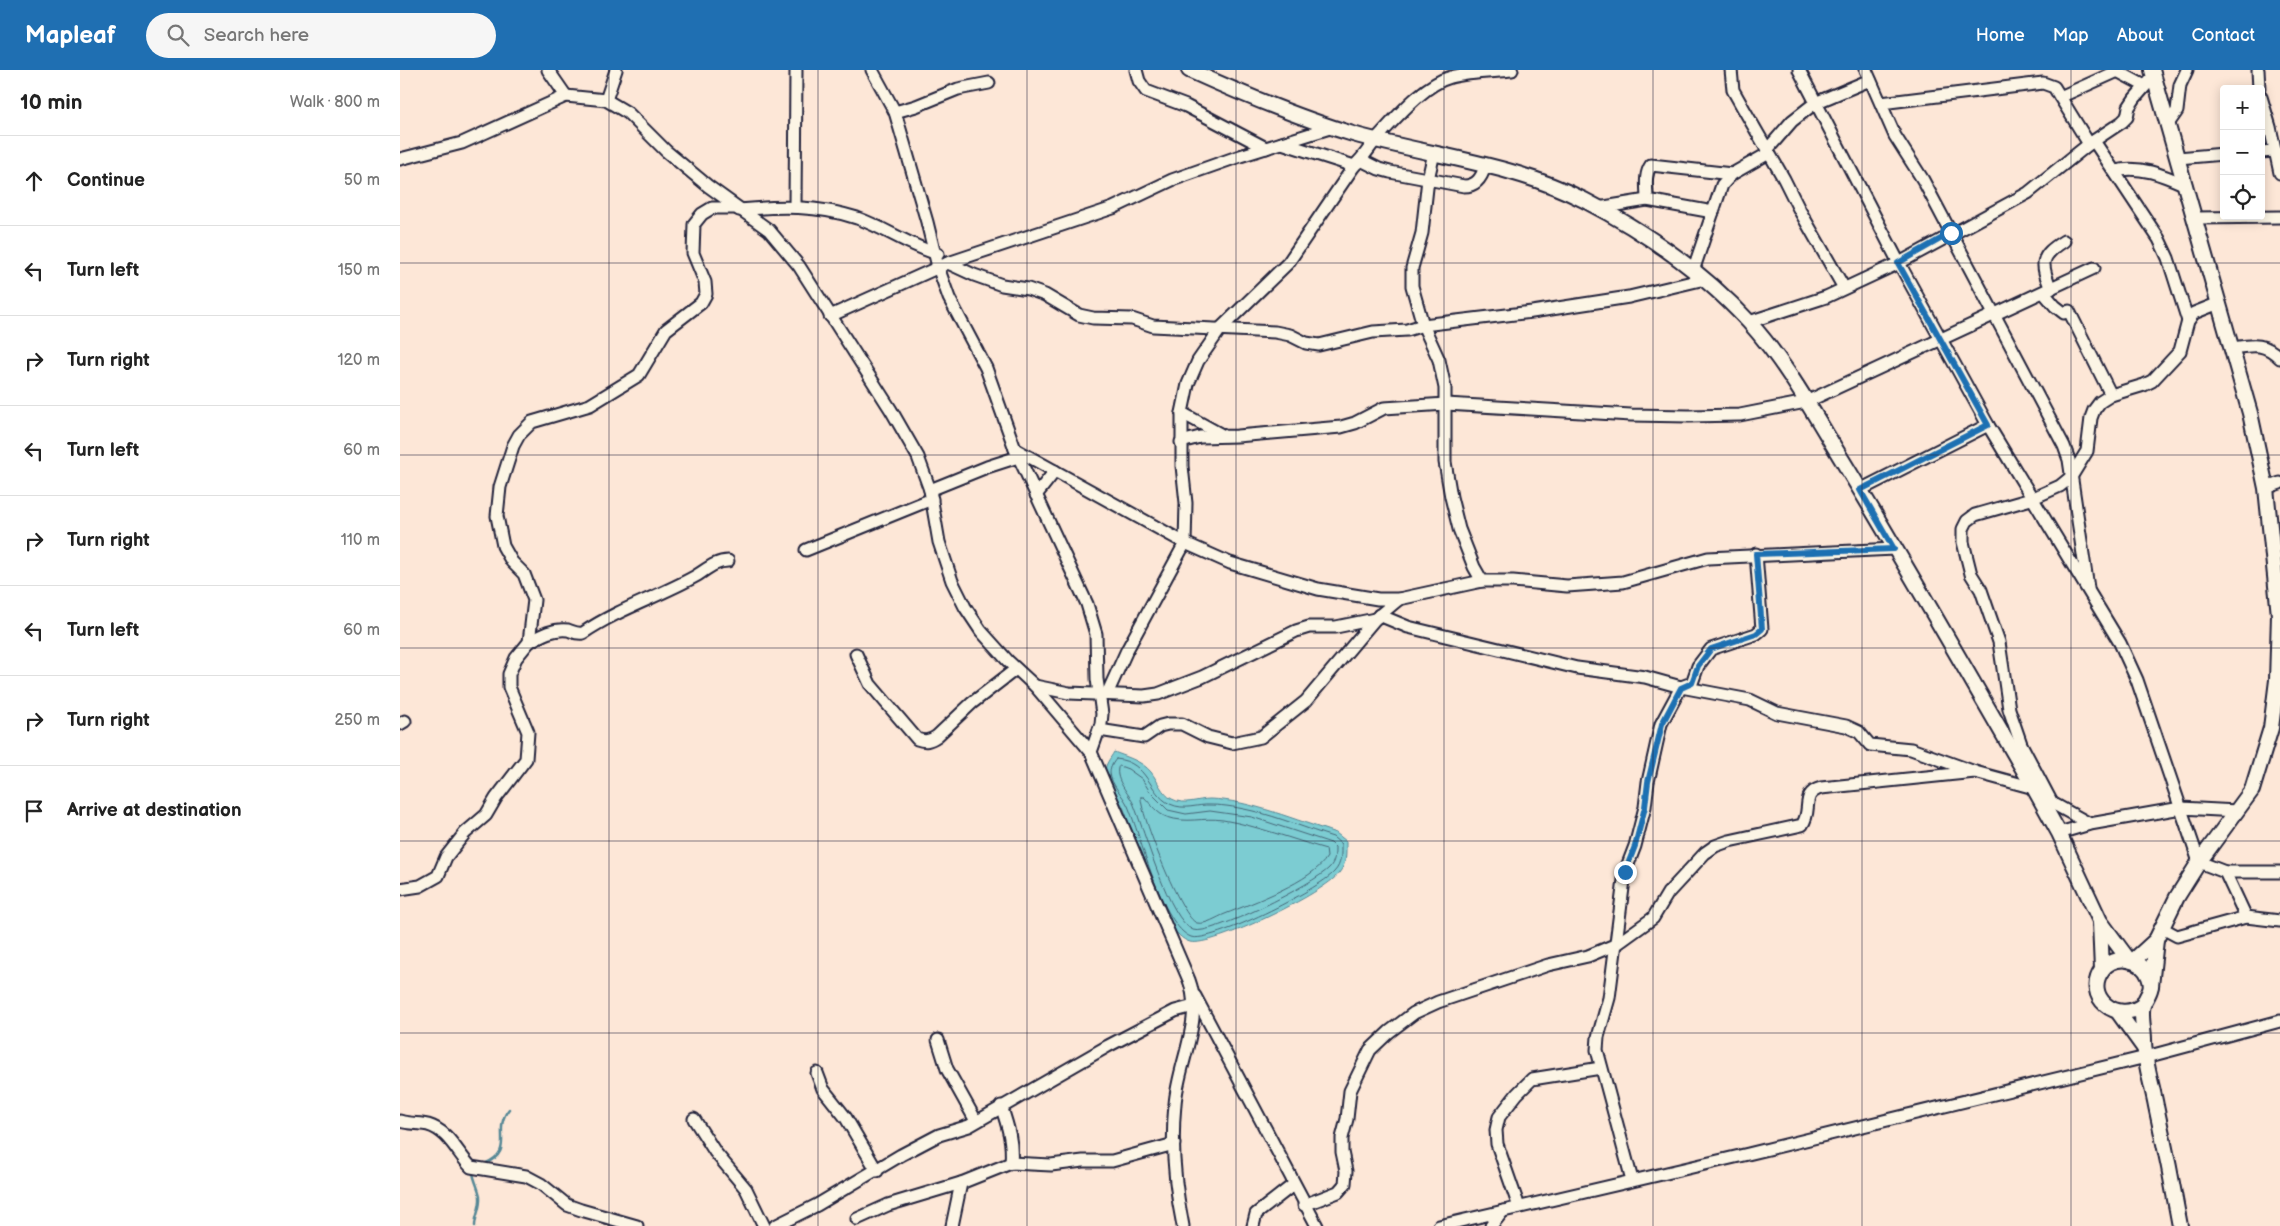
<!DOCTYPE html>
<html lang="en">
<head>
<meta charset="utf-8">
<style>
	body { margin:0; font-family:"Balsamiq Sans",sans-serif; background:#f6f6f6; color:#222 }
	.controls { position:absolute; right:15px; top:15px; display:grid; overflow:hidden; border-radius:5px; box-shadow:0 2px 12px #0003 }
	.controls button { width:45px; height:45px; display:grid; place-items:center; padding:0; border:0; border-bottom:1px solid #e0e0e0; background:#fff; color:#222; font:25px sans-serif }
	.stop { position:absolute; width:15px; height:15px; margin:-11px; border:4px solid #1f6fb2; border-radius:50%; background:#fff }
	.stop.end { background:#1f6fb2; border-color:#fff; box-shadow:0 1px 5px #0008 }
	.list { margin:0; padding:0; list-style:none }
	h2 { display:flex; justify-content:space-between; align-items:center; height:65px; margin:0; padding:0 20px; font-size:21px }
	h2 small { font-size:16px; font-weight:400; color:#767676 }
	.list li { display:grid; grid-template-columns:32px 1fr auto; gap:15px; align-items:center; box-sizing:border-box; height:90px; padding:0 20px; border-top:1px solid #e0e0e0 }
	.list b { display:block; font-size:19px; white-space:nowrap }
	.list em { font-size:16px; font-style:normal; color:#767676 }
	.icon { flex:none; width:28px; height:28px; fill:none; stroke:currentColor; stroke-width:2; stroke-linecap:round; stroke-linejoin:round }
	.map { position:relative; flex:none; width:1880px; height:1156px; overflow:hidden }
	header { display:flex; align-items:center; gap:30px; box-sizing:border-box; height:70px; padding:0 25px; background:#1f6fb2; color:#fff }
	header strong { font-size:24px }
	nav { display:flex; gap:28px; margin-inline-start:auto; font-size:18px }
	.search { width:350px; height:45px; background:#f6f6f6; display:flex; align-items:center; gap:12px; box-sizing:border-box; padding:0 18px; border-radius:28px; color:#767676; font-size:19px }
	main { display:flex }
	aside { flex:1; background:#fff }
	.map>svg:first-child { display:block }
	.water { fill:#7bccd2; stroke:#578896 }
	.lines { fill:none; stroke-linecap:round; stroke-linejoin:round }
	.shore { stroke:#466677; stroke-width:1 }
	.stream { stroke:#578896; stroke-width:2.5 }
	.minor-casing { stroke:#22223b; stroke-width:15 }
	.major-casing { stroke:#22223b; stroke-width:18 }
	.minor { stroke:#fcf5e5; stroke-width:11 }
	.major { stroke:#fcf5e5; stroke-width:14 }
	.route { stroke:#1f6fb2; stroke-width:6 }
	.grid { fill:none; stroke:#22223b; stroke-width:1; stroke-opacity:0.55 }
</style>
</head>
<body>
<header>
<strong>Mapleaf</strong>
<div class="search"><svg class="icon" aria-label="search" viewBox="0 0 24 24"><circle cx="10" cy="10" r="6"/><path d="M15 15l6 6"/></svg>Search here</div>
<nav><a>Home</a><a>Map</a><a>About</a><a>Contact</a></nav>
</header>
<main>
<aside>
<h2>10 min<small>Walk · 800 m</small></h2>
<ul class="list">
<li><svg class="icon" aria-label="ahead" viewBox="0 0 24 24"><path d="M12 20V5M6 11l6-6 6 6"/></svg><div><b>Continue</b></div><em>50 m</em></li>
<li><svg class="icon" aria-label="left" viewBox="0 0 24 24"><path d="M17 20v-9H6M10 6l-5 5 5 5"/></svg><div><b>Turn left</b></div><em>150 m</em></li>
<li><svg class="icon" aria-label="right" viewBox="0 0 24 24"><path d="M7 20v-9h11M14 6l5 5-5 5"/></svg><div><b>Turn right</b></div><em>120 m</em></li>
<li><svg class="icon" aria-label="left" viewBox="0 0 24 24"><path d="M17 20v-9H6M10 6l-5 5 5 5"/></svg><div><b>Turn left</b></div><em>60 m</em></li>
<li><svg class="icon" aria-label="right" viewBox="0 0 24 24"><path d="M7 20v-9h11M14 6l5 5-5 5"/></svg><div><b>Turn right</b></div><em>110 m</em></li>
<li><svg class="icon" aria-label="left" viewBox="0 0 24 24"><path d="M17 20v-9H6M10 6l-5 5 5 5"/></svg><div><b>Turn left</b></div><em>60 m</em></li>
<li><svg class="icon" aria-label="right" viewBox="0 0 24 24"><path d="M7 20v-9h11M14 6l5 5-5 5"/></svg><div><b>Turn right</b></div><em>250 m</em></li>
<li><svg class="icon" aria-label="arrive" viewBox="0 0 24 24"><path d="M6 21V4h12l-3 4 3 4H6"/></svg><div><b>Arrive at destination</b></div></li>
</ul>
</aside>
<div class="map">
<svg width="1880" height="1156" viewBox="0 0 1880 1156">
	<rect width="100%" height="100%" fill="#fde7d7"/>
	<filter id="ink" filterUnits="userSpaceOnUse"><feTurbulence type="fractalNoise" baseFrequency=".02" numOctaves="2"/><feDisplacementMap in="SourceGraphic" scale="10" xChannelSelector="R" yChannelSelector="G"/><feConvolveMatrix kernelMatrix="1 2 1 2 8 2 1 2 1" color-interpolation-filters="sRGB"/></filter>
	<g filter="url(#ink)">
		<path class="water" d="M714,682C727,687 742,691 751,702C758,711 762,724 772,729C785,736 797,729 810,729C849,730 898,751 936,763L946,771C946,784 947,793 939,803C926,822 812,878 790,872C760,864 735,768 724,739C719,727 706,716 705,702C705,694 710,689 714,682Z"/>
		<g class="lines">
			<g class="shore">
				<path d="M716,689C749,692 748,723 770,734C785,741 797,734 811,735C825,735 840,738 853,741C879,747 907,759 933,767L941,774C941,784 942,794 934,802C919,819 811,874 791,867C762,856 740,764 728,736C723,725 711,715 710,703C710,697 713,693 716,689Z"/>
				<path d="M720,696L728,699L742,709L750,722L768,740L786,744L810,741L852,747L931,773L935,777C935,785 935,792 929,798C915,813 810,867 793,860C769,850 744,760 734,735C729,723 715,711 718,698Z"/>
				<path d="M741,727H744C751,734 757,744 767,747C787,754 802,747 823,750C858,756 891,769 926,779L927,787C913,811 852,833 825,844C817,847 806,855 797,853C782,850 739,741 741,727Z"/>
			</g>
			<g class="stream">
				<path d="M84,1094C117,1081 91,1061 109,1039"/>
				<path d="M74,1101L73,1103C74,1110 80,1122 80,1127C81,1138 75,1146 75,1156"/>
			</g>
			<defs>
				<g id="minor">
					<polyline points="148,0 166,26"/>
					<polyline points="472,0 495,42 527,152 538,197 549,228 586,298 615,379 687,534 696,564 697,609 702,644 701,654 691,682"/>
					<polyline points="736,0 739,11 746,21 786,36 866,78"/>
					<polyline points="1331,0 1333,20 1342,36 1384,109 1400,141 1444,218"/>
					<polyline points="1399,0 1499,193 1588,355 1720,573 1737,610 1799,792 1825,802 1846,847"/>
					<polyline points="1466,0 1495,66 1523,110 1664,376 1669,390 1688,518"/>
					<polyline points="1715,0 1745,16"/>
					<polyline points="1858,0 1859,19"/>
					<polyline points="1660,27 1718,1"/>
					<polyline points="1861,27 1870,57 1880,103"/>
					<polyline points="206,30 216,0"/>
					<polyline points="1481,33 1643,13 1654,17 1689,74"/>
					<polyline points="495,42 516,36 558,19 589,13"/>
					<polyline points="1768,54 1777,41 1780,15 1787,0"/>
					<polyline points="1694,71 1759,169 1768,188 1788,251"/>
					<polyline points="882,73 954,96"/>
					<polyline points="1367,80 1392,51 1415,33 1470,10"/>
					<polyline points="1861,82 1874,81"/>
					<polyline points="1034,83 1028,109 1022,163 1012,198 1012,216 1023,255 1039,290 1045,318 1045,392 1051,427 1059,459 1074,497 1082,511"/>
					<polyline points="1778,88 1824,84"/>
					<path d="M0,89L62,73L166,26L206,30L228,43L266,81L308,116L369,160L399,196L491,340L518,387L530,420L539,472L552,511L565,537L581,561L608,591L635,616L691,682L789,910C804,950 778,993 775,1034C771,1074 775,1117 783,1156"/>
					<path d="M961,90L979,99L990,102L1064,116C1077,116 1082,107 1085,96"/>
					<path d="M1715,101C1740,95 1763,105 1786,115"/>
					<path d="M1247,130C1247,118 1244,105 1251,95L1332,104"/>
					<polyline points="395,137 396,0"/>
					<polyline points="1198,138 1247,130 1313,142"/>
					<path d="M339,140C380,136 417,135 457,148C485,158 510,176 538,184"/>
					<polyline points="1796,148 1880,147"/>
					<polyline points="548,193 574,205 602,215 628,219 645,225 679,245 693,248 732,249 753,256 875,262 890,265 906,273 919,275 973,262 1007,260 1023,255 1132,242 1229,227 1305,209"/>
					<polyline points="1293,201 1322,115 1332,104 1369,83"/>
					<path d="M1651,219C1640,193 1640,186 1664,171"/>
					<polyline points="1644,223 1655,236 1664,243 1669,241 1711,325"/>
					<polyline points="430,246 548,193 713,138 772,110 840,86 933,57"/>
					<polyline points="1349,252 1426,227 1499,193 1628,123 1689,74 1722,52 1727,47 1729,37 1735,28 1754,6"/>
					<path d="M1832,278C1853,275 1864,272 1880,288"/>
					<polyline points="782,343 822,365"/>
					<polyline points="781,372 800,367 837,366 941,357 955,353 984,338 1046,334 1231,345 1289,346 1340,345 1406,332 1694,198"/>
					<polyline points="615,379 785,473 830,493 918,519 978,529 999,529 1082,511 1113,511 1167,516 1223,512 1308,488 1494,479"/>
					<polyline points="1866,418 1880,413"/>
					<polyline points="530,420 587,397 618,387"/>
					<polyline points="1460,420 1588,355"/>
					<polyline points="636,425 655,401"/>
					<polyline points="406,480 532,429"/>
					<polyline points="979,545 1008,557 1177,598 1245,607 1281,617 1350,630 1377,643 1446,656 1459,662 1470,675 1511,679 1575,702 1634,718"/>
					<path d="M129,572C141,565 154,558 168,560C174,562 176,564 183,563C218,539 258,527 294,507C305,501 314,491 328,491"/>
					<path d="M456,584L470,614L517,669C525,672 530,671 537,666L572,633L616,599"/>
					<polyline points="635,616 669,623 744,626 758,624 802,607 896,561 909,557 936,557 975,549"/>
					<path d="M707,624L727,580L785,473L786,433L782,396V343L788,314L798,291L821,258L888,193L954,96C964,88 970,76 978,67C997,47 1024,14 1051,7C1070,2 1092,2 1112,0"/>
					<polyline points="0,654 5,651"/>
					<polyline points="699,660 744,667 760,656 768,654 782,654 808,667 832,673 861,667 906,631 975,549 999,529"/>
					<polyline points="1645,729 1690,754"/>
					<polyline points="1651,731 1621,674 1609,639 1599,572 1581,520 1571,504 1563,472 1563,459 1567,451 1575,445 1631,429 1660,416 1671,407 1687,381 1691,348 1694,340 1700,332 1711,325 1744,315 1752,311 1780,281 1788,251 1794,243 1819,233"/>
					<polyline points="1659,763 1690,754 1781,738 1837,741"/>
					<polyline points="1825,802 1880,802"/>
					<polyline points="0,819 20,816 38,806 46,787 65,763 86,745 96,728 126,689 128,662 109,617 109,604 116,588 129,572 134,530 124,504 112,492 103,476 97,446 100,417 113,376 119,365 132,352 190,335 239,305 266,260 301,233 306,224 305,212 293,183 294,154 302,144 312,138 336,138"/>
					<polyline points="1762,858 1777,866 1846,847 1880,851"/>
					<polyline points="795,926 917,1156"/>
					<polyline points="538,970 547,999 576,1051"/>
					<polyline points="417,1003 423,1019 446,1048 477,1101"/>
					<path d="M601,1036C608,1056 613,1073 611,1093"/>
					<polyline points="294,1049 315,1082 346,1119 364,1156"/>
					<path d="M0,1051C9,1054 19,1053 28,1055C49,1061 57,1083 71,1097L126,1106L141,1114L167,1135L181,1140L237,1156"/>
					<polyline points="1232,1110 1197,980 1198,967 1209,928 1225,802 1235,776 1245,737 1248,712 1261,654 1281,617 1292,613 1298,596 1311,579 1356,564 1362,559 1356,484"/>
					<path d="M904,1135L938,1122L945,1114L946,1101L942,1082V1068L947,1049L950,1021L970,980L989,962L1014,943L1038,932L1148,895L1188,886L1217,874L1253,848L1268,823L1305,783L1315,776L1329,771L1402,755C1413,740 1400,724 1421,718L1575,702"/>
					<polyline points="1119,1137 1097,1074 1096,1060 1099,1047 1117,1024 1132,1009 1201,998"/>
					<polyline points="457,1149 488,1135 561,1113 611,1093 651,1095 683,1091 712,1091 774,1074"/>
					<polyline points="375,1156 417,1135 501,1085 539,1065 569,1056 708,976 775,941 794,936"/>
					<polyline points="552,1156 561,1113"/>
					<polyline points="853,1156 856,1144 893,1115"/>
					<polyline points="1039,1156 1348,1084 1746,987 1880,951"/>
					<polyline points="1091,1156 1103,1141"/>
				</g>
				<g id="major">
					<path d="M789,0C842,24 896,47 953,64C1029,86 1112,93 1184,130C1244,161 1303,202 1349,252C1388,295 1416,348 1447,398C1511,503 1572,611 1634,718L1659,763L1700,851L1728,889"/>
					<polyline points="1700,852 1702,900"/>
					<polyline points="1733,891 1756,870"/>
					<polyline points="1751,916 1756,870 1777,827 1799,792 1852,720 1871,658 1877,610 1879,545 1866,418 1850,343 1752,0"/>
					<path d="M1743,935C1717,955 1683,926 1702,900C1715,883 1742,888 1749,907C1754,920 1747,924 1743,935C1740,944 1744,960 1744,969C1744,992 1752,1014 1756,1036C1765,1076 1773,1116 1780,1156"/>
					<polyline points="1718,942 1744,978"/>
				</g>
			</defs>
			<use href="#minor" class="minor-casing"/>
			<use href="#major" class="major-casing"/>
			<use href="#minor" class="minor"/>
			<use href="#major" class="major"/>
		</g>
	</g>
	<g class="lines" filter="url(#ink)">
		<polyline class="route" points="1225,802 1235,776 1245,737 1248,712 1262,654 1281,618 1292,613 1298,596 1311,579 1356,564 1362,559 1356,484 1494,479 1460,420 1588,355 1498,193 1551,163"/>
	</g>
	<path class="grid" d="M209,0V1156M418,0V1156M627,0V1156M836,0V1156M1044,0V1156M1253,0V1156M1462,0V1156M1671,0V1156M0,193H1880M0,385H1880M0,578H1880M0,771H1880M0,963H1880"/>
</svg>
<div class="controls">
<button>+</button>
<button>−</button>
<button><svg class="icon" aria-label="locate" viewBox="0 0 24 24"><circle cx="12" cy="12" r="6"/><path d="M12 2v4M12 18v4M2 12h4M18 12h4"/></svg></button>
</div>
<div class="stop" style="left:1551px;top:163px"></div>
<div class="stop end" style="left:1225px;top:802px"></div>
</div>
</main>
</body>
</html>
